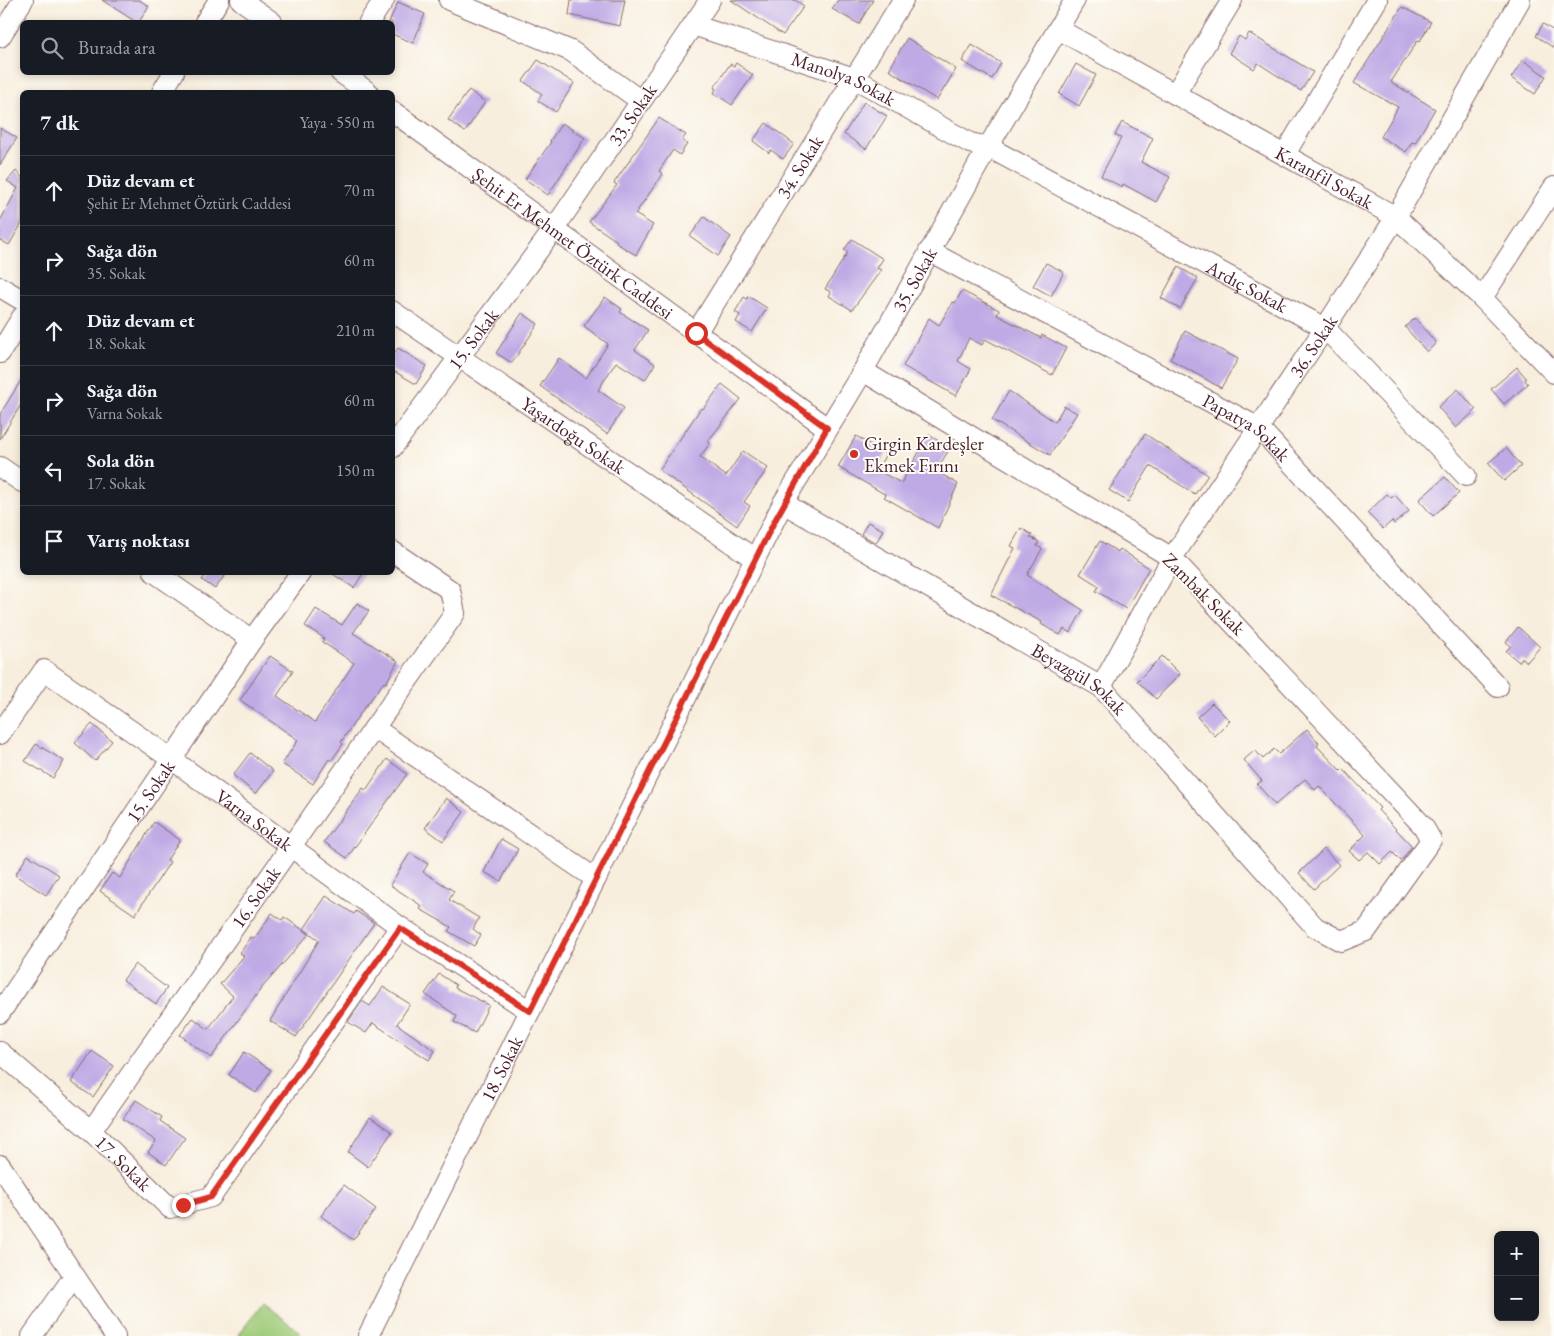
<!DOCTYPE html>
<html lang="tr">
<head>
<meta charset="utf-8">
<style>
	body { margin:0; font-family:"EB Garamond",serif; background:#242831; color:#f1f3f6 }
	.controls { position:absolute; right:15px; bottom:15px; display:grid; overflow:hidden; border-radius:8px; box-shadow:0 2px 8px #0003 }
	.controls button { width:45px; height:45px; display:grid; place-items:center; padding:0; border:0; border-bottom:1px solid #363941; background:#171b24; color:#f1f3f6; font:25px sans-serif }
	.stop { position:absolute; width:15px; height:15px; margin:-11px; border:4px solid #d93025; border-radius:50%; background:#fff }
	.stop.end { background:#d93025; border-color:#fff; box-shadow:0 1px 5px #0008 }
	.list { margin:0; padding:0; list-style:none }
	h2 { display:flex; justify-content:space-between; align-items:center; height:65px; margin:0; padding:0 20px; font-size:21px }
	h2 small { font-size:16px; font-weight:400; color:#9ea1a6 }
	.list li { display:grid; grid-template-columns:32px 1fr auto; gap:15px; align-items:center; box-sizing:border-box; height:70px; padding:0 20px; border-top:1px solid #363941 }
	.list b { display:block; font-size:19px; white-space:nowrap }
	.list p { margin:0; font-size:16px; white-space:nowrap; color:#9ea1a6 }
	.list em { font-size:16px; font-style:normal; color:#9ea1a6 }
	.icon { flex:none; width:28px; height:28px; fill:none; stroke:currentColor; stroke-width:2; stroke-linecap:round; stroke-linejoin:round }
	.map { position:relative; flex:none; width:1554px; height:1336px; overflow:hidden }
	.search { position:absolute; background:#171b24; box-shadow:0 2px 8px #0003; left:20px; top:20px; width:375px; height:55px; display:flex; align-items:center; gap:12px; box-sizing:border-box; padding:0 18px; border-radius:8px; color:#9ea1a6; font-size:19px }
	.panel { position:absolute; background:#171b24; box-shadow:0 2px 8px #0003; left:20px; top:90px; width:375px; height:485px; border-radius:8px }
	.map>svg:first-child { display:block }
	.green { fill:#9ecb78; stroke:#747552 }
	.building { fill:#bfaae5 }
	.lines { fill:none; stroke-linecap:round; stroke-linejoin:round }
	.minor-casing { stroke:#876769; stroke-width:22 }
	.minor { stroke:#fff; stroke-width:20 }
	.route { stroke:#d93025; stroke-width:6 }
	.poi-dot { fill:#c8321e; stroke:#fdfcf7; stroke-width:2 }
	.labels { text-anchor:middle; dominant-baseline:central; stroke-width:4; stroke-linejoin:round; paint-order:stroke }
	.street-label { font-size:19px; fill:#4a1f2b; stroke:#fdfcf7 }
	.poi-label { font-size:19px; fill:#4a1f2b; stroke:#fdfcf7; text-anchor:start }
</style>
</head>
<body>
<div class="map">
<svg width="1554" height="1336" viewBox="0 0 1554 1336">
	<rect width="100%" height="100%" fill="#fdfcf7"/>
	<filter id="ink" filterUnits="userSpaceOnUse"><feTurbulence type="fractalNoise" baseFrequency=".02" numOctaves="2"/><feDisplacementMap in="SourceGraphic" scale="10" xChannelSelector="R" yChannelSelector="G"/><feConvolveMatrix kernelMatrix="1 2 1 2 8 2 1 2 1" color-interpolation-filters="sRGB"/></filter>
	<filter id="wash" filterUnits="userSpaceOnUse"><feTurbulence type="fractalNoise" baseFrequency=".0096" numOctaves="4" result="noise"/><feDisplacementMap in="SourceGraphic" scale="20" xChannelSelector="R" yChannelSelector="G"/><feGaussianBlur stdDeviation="1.12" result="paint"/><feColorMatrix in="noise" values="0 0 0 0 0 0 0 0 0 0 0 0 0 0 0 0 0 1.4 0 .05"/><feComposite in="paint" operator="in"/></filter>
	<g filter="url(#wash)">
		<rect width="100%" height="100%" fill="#f8eedd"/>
		<polygon class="green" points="262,1303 300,1332 297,1336 238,1336"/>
		<g id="blocks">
			<g class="building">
				<polygon points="102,0 139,0 149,6 139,22 136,22"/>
				<polygon points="571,0 625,0 620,26 569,15"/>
				<polygon points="731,0 795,0 804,6 783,35"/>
				<polygon points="838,0 873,0 859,24 832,9"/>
				<polygon points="398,2 425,14 413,43 392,34 392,22 389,22"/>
				<polygon points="1402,7 1431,22 1420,41 1418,40 1391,82 1435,109 1415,143 1412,142 1406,152 1381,137 1398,107 1354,83"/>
				<polygon points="1543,24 1554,31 1554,48 1536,36"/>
				<polygon points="1249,33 1313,72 1301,91 1258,63 1254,69 1229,53 1239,36 1245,40"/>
				<polygon points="907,38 956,69 937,100 889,70"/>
				<polygon points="972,45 1001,63 992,79 962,61"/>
				<polygon points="538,60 574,83 556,112 538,101 542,94 523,81"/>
				<polygon points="1523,60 1546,76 1535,94 1511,78"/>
				<polygon points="736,63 753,75 732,105 714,93 716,89 714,88 730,64 734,66"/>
				<polygon points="1076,64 1096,75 1079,106 1059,94"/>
				<polygon points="469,90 485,102 465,132 448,120"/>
				<polygon points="864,102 887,116 866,149 844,134"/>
				<polygon points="659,118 686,135 682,140 687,144 680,155 673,150 659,171 663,174 635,214 653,225 636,255 616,243 617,241 589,222 617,185 614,183"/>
				<polygon points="1122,122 1153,138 1141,162 1170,177 1156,202 1123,184 1122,187 1101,176 1121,138 1115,135"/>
				<polygon points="562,123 585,138 548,195 525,179 551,142 550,141"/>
				<polygon points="766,123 794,144 783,159 771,150 769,153 753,141"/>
				<polygon points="0,128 17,138 0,165"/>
				<polygon points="16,171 22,177 22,223 9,245 0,240 0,221 18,188 7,181"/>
				<polygon points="704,217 731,237 718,256 690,236"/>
				<polygon points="852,239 883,259 877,268 881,270 852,310 829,296 831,292 825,289 848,252 844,250"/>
				<polygon points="1046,263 1064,272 1051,296 1033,286"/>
				<polygon points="1178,267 1198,278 1180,309 1161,298"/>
				<polygon points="962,291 999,310 997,315 1041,338 1042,335 1066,348 1052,375 985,339 982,345 969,338 958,361 971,369 956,396 903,366 929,318 939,325 953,302 955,303"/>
				<polygon points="748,296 767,308 752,332 736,322 740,315 735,312 744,297 747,299"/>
				<polygon points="605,297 622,309 620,312 648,330 635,350 655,364 645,380 616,362 598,390 624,408 607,434 540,386 559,358 586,378 608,344 584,326"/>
				<polygon points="522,313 538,324 512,363 496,353"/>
				<polygon points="1415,318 1436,343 1427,352 1405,327"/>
				<polygon points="1185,331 1238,359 1221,388 1170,359"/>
				<polygon points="398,348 427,366 416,384 392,370 392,356"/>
				<polygon points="1517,367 1526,378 1525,380 1528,384 1504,404 1491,389"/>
				<polygon points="22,379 22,403 0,439 0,414"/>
				<polygon points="722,384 741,399 708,441 710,443 700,457 726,476 743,451 768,468 744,502 750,506 737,526 659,470 701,408 703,409"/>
				<polygon points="1458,389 1476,410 1456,428 1438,407"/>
				<polygon points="1009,391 1055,422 1064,406 1077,413 1050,455 992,420"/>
				<polygon points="1145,434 1208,475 1195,494 1150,466 1128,502 1109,490"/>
				<polygon points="929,435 950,448 936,471 958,484 938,528 884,497 886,495 838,467 856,436 886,454 877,470 901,483"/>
				<polygon points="1506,448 1521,466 1504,481 1488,463"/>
				<polygon points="1445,477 1459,493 1433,516 1419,500"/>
				<polygon points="1387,494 1391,498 1395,495 1409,511 1394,524 1392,521 1383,529 1367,513"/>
				<polygon points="868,522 883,530 876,543 861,534"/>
				<polygon points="1021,528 1032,535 1030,537 1039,542 1037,546 1042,549 1027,575 1083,610 1070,633 1064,629 1060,635 1041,624 1042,622 991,595 1015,548 1011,546"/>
				<polygon points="1100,541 1118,552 1120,549 1149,568 1126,609 1096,591 1099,586 1080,574"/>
				<polygon points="207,572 227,572 215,589 202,580"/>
				<polygon points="330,572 364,572 354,588"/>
				<polygon points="357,603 369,611 353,633 398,661 386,683 384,682 364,708 341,742 343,744 331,761 329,759 313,784 282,764 298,740 240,700 270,656 293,671 277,696 315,722 354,663 322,642 324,638 305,626 316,609 342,625"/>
				<polygon points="1518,627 1540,647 1527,662 1522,658 1519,662 1506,651 1511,646 1506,642"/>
				<polygon points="1162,656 1180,674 1156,699 1137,681"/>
				<polygon points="1212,703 1230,721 1215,736 1197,717"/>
				<polygon points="92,724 112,741 95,761 75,743"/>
				<polygon points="1307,729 1319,743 1317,746 1341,771 1343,769 1365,792 1380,808 1378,810 1412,846 1401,861 1392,852 1380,864 1368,852 1359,860 1349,851 1365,835 1319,786 1315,790 1305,779 1275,805 1257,784 1262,781 1244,760 1255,750 1263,759 1274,749 1279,754"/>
				<polygon points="36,744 64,761 53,778 25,761"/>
				<polygon points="250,753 273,771 256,794 233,775"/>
				<polygon points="387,759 407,774 347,858 324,842 363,788 366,790"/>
				<polygon points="446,798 464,812 443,841 425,828"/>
				<polygon points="154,822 180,840 167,860 170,862 135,915 100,891 112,873 120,878"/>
				<polygon points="501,839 518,849 501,881 484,872"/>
				<polygon points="1324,849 1339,865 1314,889 1299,873"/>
				<polygon points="410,853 428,864 423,872 454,891 449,900 479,918 473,929 481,935 474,946 448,931 451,927 420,909 422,906 390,885"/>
				<polygon points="28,855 59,875 46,895 15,875"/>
				<polygon points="326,896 354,914 356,911 374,923 296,1037 270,1021 319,940 304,929"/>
				<polygon points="272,913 282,920 284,917 309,934 260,990 211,1058 180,1035 193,1018 208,1029 233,996 220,984 244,956 240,953 251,937 254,939"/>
				<polygon points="135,964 167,988 156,1004 123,980"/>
				<polygon points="439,974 456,985 455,988 489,1005 475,1033 454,1022 457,1016 425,994"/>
				<polygon points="383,987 410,1004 397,1024 435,1051 429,1060 373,1023 366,1033 348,1022 362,1001 370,1006"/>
				<polygon points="92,1051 114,1066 93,1097 71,1082"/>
				<polygon points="244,1052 271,1070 256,1093 229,1075"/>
				<polygon points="136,1100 162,1117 160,1121 185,1138 166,1165 148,1152 156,1141 123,1119"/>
				<polygon points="370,1117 392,1132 368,1167 348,1152"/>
				<polygon points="344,1185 376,1209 353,1240 321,1216"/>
			</g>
		</g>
	</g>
	<g filter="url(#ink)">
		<use href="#blocks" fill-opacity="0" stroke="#876769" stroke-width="1"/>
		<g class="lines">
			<defs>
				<g id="minor">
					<polyline points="241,0 272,22"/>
					<polyline points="449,0 571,51 641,101"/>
					<polyline points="205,22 219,0"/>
					<polyline points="369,22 384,0"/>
					<path id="s1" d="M693,25L854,78L970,143L988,147L1325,328L1466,476"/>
					<path id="s2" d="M1058,29L1396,217L1482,298L1554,373"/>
					<polyline points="0,37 23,0"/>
					<polyline points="340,72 368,92"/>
					<polyline points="162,92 174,72"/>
					<polyline points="1175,94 1232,0"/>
					<path id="s3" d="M392,111L827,428"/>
					<polyline points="1285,154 1377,0"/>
					<path id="s4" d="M929,251L1259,428L1498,687"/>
					<polyline points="0,287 22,300"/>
					<polyline points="1482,298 1554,187"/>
					<path id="s5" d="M392,311L755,559"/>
					<path id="s6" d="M696,333L903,0"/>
					<polyline points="0,353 22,317"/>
					<path id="s7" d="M392,448L554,229L710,0"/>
					<polyline points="0,467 22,482"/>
					<path id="s8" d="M783,503L1101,687L1315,927L1341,941L1366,931L1431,840L1423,826L1172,558L863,371"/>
					<polyline points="154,572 252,640"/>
					<path id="s9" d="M1101,687L1172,558L1325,328L1396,217L1520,0"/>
					<polyline points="374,728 596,879"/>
					<path id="s10" d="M0,734L44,670L173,760L400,927L530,1011"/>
					<path id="s11" d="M0,1013L252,640L301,572"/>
					<path id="s12" d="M0,1052L91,1131L170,1208L211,1197L400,927"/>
					<path id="s13" d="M91,1131L455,613L450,590L392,551"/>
					<polyline points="0,1165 115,1336"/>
					<polyline points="32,1336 74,1276"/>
					<path id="s14" d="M368,1336L783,503L863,371L988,147L1075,0"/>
				</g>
			</defs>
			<use href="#minor" class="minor-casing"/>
			<use href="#minor" class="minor"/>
		</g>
	</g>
	<g class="lines" filter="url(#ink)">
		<polyline class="route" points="183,1205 211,1197 400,928 530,1011 774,522 827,428 696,333"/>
	</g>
	<circle class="poi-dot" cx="854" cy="454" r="5"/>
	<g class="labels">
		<g class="street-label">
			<text stroke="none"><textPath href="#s1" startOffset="160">Manolya Sokak</textPath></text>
			<text stroke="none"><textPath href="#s7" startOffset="411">33. Sokak</textPath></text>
			<text stroke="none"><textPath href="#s6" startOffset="196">34. Sokak</textPath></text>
			<text stroke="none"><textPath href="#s2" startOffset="305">Karanfil Sokak</textPath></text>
			<text stroke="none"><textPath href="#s3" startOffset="224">Şehit Er Mehmet Öztürk Caddesi</textPath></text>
			<text stroke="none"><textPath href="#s14" startOffset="1190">35. Sokak</textPath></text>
			<text stroke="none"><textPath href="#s1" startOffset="615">Ardıç Sokak</textPath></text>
			<text stroke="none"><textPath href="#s7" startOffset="136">15. Sokak</textPath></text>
			<text stroke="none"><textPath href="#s9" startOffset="402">36. Sokak</textPath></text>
			<text stroke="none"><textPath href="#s4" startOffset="364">Papatya Sokak</textPath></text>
			<text stroke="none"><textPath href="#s5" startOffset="220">Yaşardoğu Sokak</textPath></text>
			<text transform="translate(1204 594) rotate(45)">Zambak Sokak</text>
			<text stroke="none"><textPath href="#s8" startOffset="345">Beyazgül Sokak</textPath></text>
			<text stroke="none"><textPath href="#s11" startOffset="268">15. Sokak</textPath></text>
			<text stroke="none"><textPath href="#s10" startOffset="336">Varna Sokak</textPath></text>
			<text stroke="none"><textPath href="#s13" startOffset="286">16. Sokak</textPath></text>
			<text stroke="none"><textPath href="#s14" startOffset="299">18. Sokak</textPath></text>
			<text stroke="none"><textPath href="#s12" startOffset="166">17. Sokak</textPath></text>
		</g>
		<g class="poi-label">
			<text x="864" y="443">Girgin Kardeşler<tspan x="864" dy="22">Ekmek Fırını</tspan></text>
		</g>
	</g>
</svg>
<div class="controls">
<button>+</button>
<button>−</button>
</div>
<div class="stop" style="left:696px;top:333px"></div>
<div class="stop end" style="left:183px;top:1205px"></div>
<div class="search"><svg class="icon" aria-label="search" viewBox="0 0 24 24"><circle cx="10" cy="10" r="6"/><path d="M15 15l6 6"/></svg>Burada ara</div>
<section class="panel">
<h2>7 dk<small>Yaya · 550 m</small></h2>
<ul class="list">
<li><svg class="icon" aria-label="ahead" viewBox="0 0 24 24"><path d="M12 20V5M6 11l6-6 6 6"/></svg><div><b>Düz devam et</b><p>Şehit Er Mehmet Öztürk Caddesi</p></div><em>70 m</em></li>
<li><svg class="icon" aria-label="right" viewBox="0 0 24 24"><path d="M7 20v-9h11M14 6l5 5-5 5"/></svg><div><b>Sağa dön</b><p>35. Sokak</p></div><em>60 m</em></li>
<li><svg class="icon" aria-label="ahead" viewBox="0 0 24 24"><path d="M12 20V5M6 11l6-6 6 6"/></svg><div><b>Düz devam et</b><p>18. Sokak</p></div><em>210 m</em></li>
<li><svg class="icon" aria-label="right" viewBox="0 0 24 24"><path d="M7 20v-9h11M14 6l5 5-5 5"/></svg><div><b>Sağa dön</b><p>Varna Sokak</p></div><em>60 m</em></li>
<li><svg class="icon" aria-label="left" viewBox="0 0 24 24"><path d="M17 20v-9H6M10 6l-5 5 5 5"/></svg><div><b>Sola dön</b><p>17. Sokak</p></div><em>150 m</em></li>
<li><svg class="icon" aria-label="arrive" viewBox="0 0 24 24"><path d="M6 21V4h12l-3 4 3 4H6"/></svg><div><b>Varış noktası</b></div></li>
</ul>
</section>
</div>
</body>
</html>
